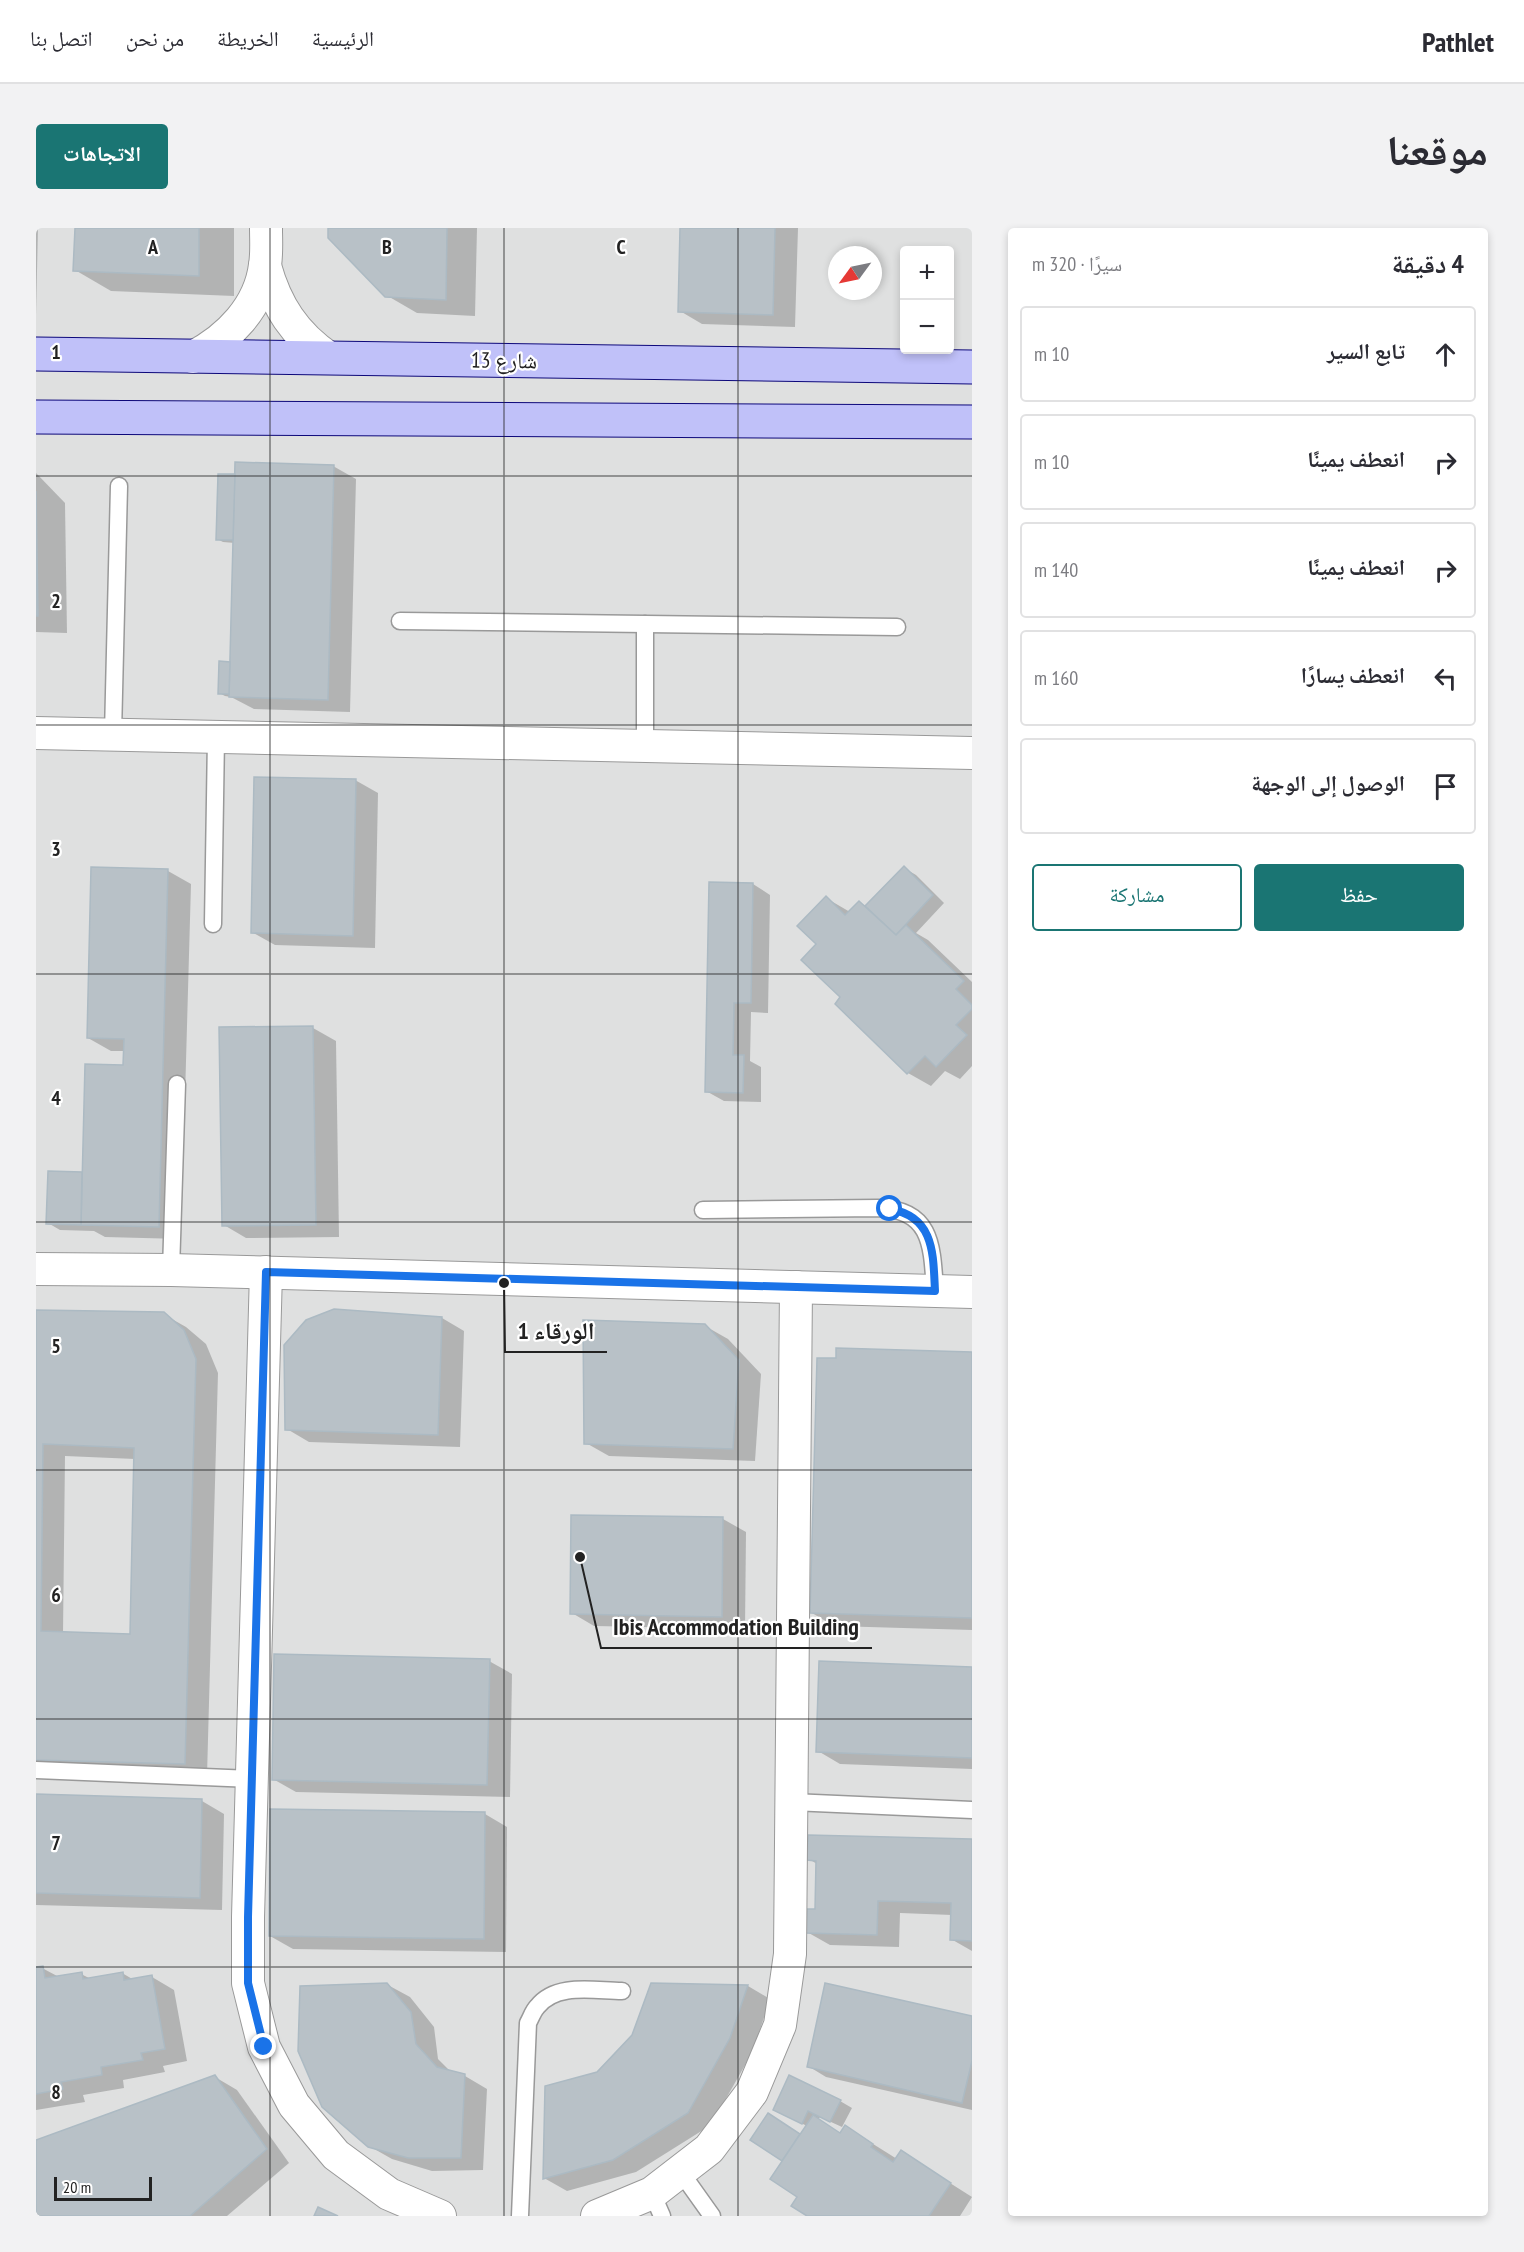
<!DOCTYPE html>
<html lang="ar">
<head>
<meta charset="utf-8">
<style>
	body { margin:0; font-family:"PT Sans Narrow","Noto Naskh Arabic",sans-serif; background:#f2f2f3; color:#2b2b33; direction:rtl }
	.controls { position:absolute; right:18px; top:18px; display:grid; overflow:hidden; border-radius:6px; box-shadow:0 3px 9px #0003 }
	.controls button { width:54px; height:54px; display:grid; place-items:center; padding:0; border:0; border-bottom:2px solid #e1e1e2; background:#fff; color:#2b2b33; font:30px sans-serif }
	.compass { position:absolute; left:792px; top:18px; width:54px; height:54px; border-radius:50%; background:#fff; box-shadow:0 3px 9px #0003; rotate:237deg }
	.scale { position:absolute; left:18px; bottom:15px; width:98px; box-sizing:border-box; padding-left:6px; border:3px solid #222; border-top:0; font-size:16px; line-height:21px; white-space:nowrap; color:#222; -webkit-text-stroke:4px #fff; paint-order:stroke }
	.stop { position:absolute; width:18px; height:18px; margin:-14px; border:4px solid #1a73e8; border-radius:50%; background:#fff }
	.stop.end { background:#1a73e8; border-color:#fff; box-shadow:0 2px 6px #0008 }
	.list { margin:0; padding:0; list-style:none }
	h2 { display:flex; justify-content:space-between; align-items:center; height:78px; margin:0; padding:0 24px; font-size:26px }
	h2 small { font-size:20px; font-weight:400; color:#7c7c81 }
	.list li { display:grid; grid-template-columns:39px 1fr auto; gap:18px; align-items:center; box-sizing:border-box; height:96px; margin:0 12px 12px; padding:0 12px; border:2px solid #e1e1e2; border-radius:6px }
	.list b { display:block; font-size:22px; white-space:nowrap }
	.list em { font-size:20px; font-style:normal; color:#7c7c81 }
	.actions { display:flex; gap:12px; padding:18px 24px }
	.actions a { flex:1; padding:14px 0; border:2px solid #1a7573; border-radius:6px; text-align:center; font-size:21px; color:#1a7573 }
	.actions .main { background:#1a7573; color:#fff }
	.icon { flex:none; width:33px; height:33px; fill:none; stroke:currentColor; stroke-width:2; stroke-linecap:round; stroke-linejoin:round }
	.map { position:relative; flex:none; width:936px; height:1988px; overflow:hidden; direction:ltr; border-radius:6px }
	header { display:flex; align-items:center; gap:36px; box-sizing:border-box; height:84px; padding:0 30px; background:#fff; border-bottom:2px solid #e1e1e2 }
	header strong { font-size:28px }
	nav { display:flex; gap:33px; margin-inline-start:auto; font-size:21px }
	.intro { display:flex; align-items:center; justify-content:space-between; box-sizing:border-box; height:144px; padding:0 36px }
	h1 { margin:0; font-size:42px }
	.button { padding:15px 27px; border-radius:6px; background:#1a7573; color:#fff; font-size:21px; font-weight:700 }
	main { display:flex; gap:36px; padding:0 36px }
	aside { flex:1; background:#fff; border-radius:6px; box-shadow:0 3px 9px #0003 }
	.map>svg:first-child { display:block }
	.residential { fill:#dfe0e0; fill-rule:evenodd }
	.shadow { fill:#0003; fill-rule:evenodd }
	.building { fill:#b8c1c7; stroke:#acbac3; stroke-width:1.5; fill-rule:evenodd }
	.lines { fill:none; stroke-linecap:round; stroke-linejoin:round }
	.lane-casing { stroke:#999; stroke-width:19 }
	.street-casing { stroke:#999; stroke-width:34 }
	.secondary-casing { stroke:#0d087a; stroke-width:35 }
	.lane { stroke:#fff; stroke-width:16 }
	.street { stroke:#fff; stroke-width:32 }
	.secondary { stroke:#c0c1f9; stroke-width:33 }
	.route { stroke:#1a73e8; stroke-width:8 }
	.grid { fill:none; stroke:#222; stroke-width:1.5; stroke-opacity:0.55 }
	.labels { text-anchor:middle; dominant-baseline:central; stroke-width:4.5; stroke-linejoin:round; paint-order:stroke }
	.street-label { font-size:22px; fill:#222; stroke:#fff }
	.grid-label { font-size:20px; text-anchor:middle; font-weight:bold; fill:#222; stroke:#fff; stroke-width:4.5; stroke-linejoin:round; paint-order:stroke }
	.leader { fill:none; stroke:#222; stroke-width:2 }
	.callout-dot { fill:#222; stroke:#fff; stroke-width:2 }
	.callout-label { font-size:24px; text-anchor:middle; font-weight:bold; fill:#222; stroke:#fff; stroke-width:4.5; stroke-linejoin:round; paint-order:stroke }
</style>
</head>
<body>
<header>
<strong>Pathlet</strong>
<nav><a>الرئيسية</a><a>الخريطة</a><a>من نحن</a><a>اتصل بنا</a></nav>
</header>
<div class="intro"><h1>موقعنا</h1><a class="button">الاتجاهات</a></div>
<main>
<aside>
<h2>4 دقيقة<small>سيرًا · 320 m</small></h2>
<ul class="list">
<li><svg class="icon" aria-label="ahead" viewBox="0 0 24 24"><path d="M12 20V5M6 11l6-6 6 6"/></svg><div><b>تابع السير</b></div><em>10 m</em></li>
<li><svg class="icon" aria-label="right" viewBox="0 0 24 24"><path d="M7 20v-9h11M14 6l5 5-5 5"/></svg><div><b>انعطف يمينًا</b></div><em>10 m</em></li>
<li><svg class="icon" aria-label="right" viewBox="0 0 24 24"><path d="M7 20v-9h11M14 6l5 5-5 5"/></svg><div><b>انعطف يمينًا</b></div><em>140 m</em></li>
<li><svg class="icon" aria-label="left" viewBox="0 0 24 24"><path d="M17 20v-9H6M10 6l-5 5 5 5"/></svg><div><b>انعطف يسارًا</b></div><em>160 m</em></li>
<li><svg class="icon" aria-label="arrive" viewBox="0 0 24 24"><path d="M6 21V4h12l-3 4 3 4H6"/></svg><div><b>الوصول إلى الوجهة</b></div></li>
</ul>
<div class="actions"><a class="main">حفظ</a><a>مشاركة</a></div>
</aside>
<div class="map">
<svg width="936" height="1988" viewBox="0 0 936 1988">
	<rect width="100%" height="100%" fill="#e9edf2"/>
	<path class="residential" d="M0,0H936V1988H0ZM868,22H914V122H868ZM801,27H837V63H801Z"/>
	<g class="shadow">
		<polygon points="0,0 2,0 0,87"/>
		<polygon points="40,0 198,0 198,68 75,63 39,42"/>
		<polygon points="293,0 441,0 439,88 381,85 350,67"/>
		<polygon points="646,0 762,0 759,99 666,96 644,83"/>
		<polygon points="297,238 320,251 314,484 218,481 195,469 189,468 183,465 196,436 199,315 187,314 181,311"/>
		<polygon points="0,245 29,275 31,405 0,404"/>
		<polygon points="319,552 342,565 339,720 239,717 216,704"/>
		<polygon points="868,640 880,647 908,675 880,705 892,712 936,754 936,838 924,851 909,843 895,858 872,845 806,769 782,716 790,670 814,684 823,674 831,679"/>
		<polygon points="57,641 132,643 155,656 145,1011 69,1009 58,1003 24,1002 12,995 46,945 48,946 89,839 89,823 75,823 52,810"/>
		<polygon points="717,656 734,667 732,785 715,784 714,833 725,839 725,874 688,873 670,863"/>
		<polygon points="277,800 300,813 303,1009 210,1010 188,997"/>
		<path d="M0,1083L127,1086L150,1099L170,1116L182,1145L171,1548L0,1543ZM29,1228L99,1231L95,1408L27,1406Z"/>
		<polygon points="406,1090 428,1103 424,1219 273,1214 251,1201"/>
		<polygon points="669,1098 692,1111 725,1146 719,1233 573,1228 550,1215"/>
		<polygon points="936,1125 936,1402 798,1398 776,1385"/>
		<polygon points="537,1288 687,1291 710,1304 709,1401 558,1398 536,1385"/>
		<polygon points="453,1433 476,1446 474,1569 260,1564 237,1551"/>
		<polygon points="936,1441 936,1541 804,1536 782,1523"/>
		<polygon points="0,1568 166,1573 188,1586 186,1682 0,1677"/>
		<polygon points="449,1586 471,1599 470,1724 257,1721 234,1708"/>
		<polygon points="936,1612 936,1723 915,1711 916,1687 864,1685 863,1719 794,1717 771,1704 780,1682 781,1636 773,1631"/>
		<polygon points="6,1740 23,1749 45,1746 55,1751 86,1745 98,1752 116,1749 138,1762 151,1833 127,1838 129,1844 87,1852 88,1860 47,1867 49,1874 0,1882 0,1741"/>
		<polygon points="350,1756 374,1769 398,1799 402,1831 415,1844 429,1848 451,1861 447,1942 396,1943 356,1931 333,1918"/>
		<polygon points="616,1757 712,1758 734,1771 717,1823 675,1897 600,1944 531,1963 508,1950 597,1807"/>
		<polygon points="936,1790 936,1882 790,1849 772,1838"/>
		<polygon points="179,1849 201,1862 253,1935 191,1988 1,1988 0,1914"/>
		<polygon points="804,1873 816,1880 806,1899 784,1889 782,1892 805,1906 810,1899 861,1931 865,1924 936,1969 924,1988 774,1988 748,1932 716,1911 744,1894 765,1908 771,1898 751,1888"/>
	</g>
	<g class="building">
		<polygon points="39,0 163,0 163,48 37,43"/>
		<polygon points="292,0 411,0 410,72 349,69 292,10"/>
		<polygon points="644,0 739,0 737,87 642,84"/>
		<polygon points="199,234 298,237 292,472 193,469"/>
		<polygon points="182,246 199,246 197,312 180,312"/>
		<polygon points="0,263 2,388 0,388"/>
		<polygon points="183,433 194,434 193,466 182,466"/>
		<polygon points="218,549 320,551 317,708 215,705"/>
		<polygon points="868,638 897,667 860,707 829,678"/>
		<polygon points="55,639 132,641 123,999 45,997 49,836 87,837 88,811 51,810"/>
		<polygon points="673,654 717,655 715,775 698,775 697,827 708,827 707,865 669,864"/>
		<polygon points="790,668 809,687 823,673 860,707 870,697 928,753 920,761 936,777 936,781 920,797 931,807 900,839 889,828 871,846 799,776 804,769 765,732 780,716 761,698"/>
		<polygon points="277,798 280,997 186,998 183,799"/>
		<polygon points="12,943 46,944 45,997 10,996"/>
		<polygon points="298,1081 406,1089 402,1207 249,1202 248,1117 270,1092"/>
		<path d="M0,1082L128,1084L148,1102L160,1131L149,1536L0,1532ZM7,1216L98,1220L94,1406L5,1403Z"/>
		<polygon points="547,1092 669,1096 703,1132 697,1221 548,1216"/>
		<polygon points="800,1120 936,1124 936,1390 774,1385 781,1130 800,1130"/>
		<polygon points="535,1287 687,1289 686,1389 534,1386"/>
		<polygon points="238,1426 454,1431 451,1557 236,1552"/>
		<polygon points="783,1433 936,1439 936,1530 780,1524"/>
		<polygon points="0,1566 166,1571 164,1670 0,1665"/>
		<polygon points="234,1581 449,1584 448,1711 233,1708"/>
		<polygon points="772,1607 936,1611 936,1713 914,1712 915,1675 842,1673 841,1707 770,1705 771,1681 779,1681 780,1633 771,1632"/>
		<polygon points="7,1738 9,1750 46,1744 47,1751 87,1744 88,1752 116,1747 129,1821 105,1825 107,1832 65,1839 66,1847 25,1854 27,1861 0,1866 0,1739"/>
		<polygon points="351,1755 375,1784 380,1816 401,1839 429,1846 425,1930 372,1930 332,1919 286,1879 262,1823 264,1758"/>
		<polygon points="615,1755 712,1757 694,1810 652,1885 577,1932 507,1951 509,1858 561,1844 596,1807"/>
		<polygon points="789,1755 936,1788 936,1833 926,1875 771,1839"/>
		<polygon points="179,1847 231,1921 154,1988 0,1988 0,1912"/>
		<polygon points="753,1847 805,1872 794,1894 772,1883 766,1896 737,1882"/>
		<polygon points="732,1885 764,1906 746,1933 714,1912"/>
		<polygon points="777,1887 804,1905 809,1897 837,1916 835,1919 857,1934 865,1922 915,1955 893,1988 771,1988 755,1978 761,1969 734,1951"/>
		<polygon points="282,1979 302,1988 278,1988"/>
	</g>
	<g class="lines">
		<defs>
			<g id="lane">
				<polyline points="364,393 861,399"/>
				<polyline points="77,506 83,258"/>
				<polyline points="609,518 609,396"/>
				<polyline points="177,696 180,509"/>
				<path d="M667,982L842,980C897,981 896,1020 899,1063"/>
				<polyline points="135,1042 141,856"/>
				<polyline points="0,1542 216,1551"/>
				<polyline points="756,1574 936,1582"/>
				<polyline points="644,1943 676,1988"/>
				<polyline points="616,1965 626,1988"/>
				<path d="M484,1988L492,1795C495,1790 497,1783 501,1779C520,1754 559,1763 586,1763"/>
			</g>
			<g id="street">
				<path d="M229,38C240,78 259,107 293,130"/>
				<path d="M157,129C192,111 224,79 229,37C231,25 230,12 230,0"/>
				<polyline points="0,505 936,525"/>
				<polyline points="0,1041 135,1042 936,1064"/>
				<polyline points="230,1044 212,1689 212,1755 228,1819 258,1877 300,1927 353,1966 404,1988"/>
				<polyline points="561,1988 616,1965 673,1921 716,1864 744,1797 754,1726 760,1059"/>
			</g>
			<g id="secondary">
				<polyline points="0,126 936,139"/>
				<polyline points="0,189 936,194"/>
			</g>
		</defs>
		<use href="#lane" class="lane-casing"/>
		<use href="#street" class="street-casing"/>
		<use href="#secondary" class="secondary-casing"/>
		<use href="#lane" class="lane"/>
		<use href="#street" class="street"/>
		<use href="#secondary" class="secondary"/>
	</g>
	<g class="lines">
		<path class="route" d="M228,1819L212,1755V1689L230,1044L899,1063C897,1026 899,989 854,981"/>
	</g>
	<path class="grid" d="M234,0V1988M468,0V1988M702,0V1988M0,248H936M0,497H936M0,746H936M0,994H936M0,1242H936M0,1491H936M0,1739H936"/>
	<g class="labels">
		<g class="street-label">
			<text transform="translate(468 132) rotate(1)">شارع 13</text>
		</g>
	</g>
	<g class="grid-label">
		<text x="117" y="26">A</text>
		<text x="351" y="26">B</text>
		<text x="585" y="26">C</text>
		<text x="20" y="131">1</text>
		<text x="20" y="380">2</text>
		<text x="20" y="628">3</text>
		<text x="20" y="877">4</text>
		<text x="20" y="1125">5</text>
		<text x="20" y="1374">6</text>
		<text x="20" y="1622">7</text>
		<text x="20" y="1871">8</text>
	</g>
	<path class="leader" d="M468 1055L469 1124H571M544 1329L565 1420H836"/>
	<g class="callout-dot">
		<circle cx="468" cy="1055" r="6"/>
		<circle cx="544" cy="1329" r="6"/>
	</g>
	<g class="callout-label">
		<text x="520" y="1111">الورقاء 1</text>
		<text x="700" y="1407">Ibis Accommodation Building</text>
	</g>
</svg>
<div class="controls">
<button>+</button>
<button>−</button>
</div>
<svg class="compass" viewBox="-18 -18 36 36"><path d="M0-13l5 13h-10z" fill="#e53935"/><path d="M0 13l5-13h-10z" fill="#7c7c81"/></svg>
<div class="scale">20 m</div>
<div class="stop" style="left:854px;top:981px"></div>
<div class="stop end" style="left:228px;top:1819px"></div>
</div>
</main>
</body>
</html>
